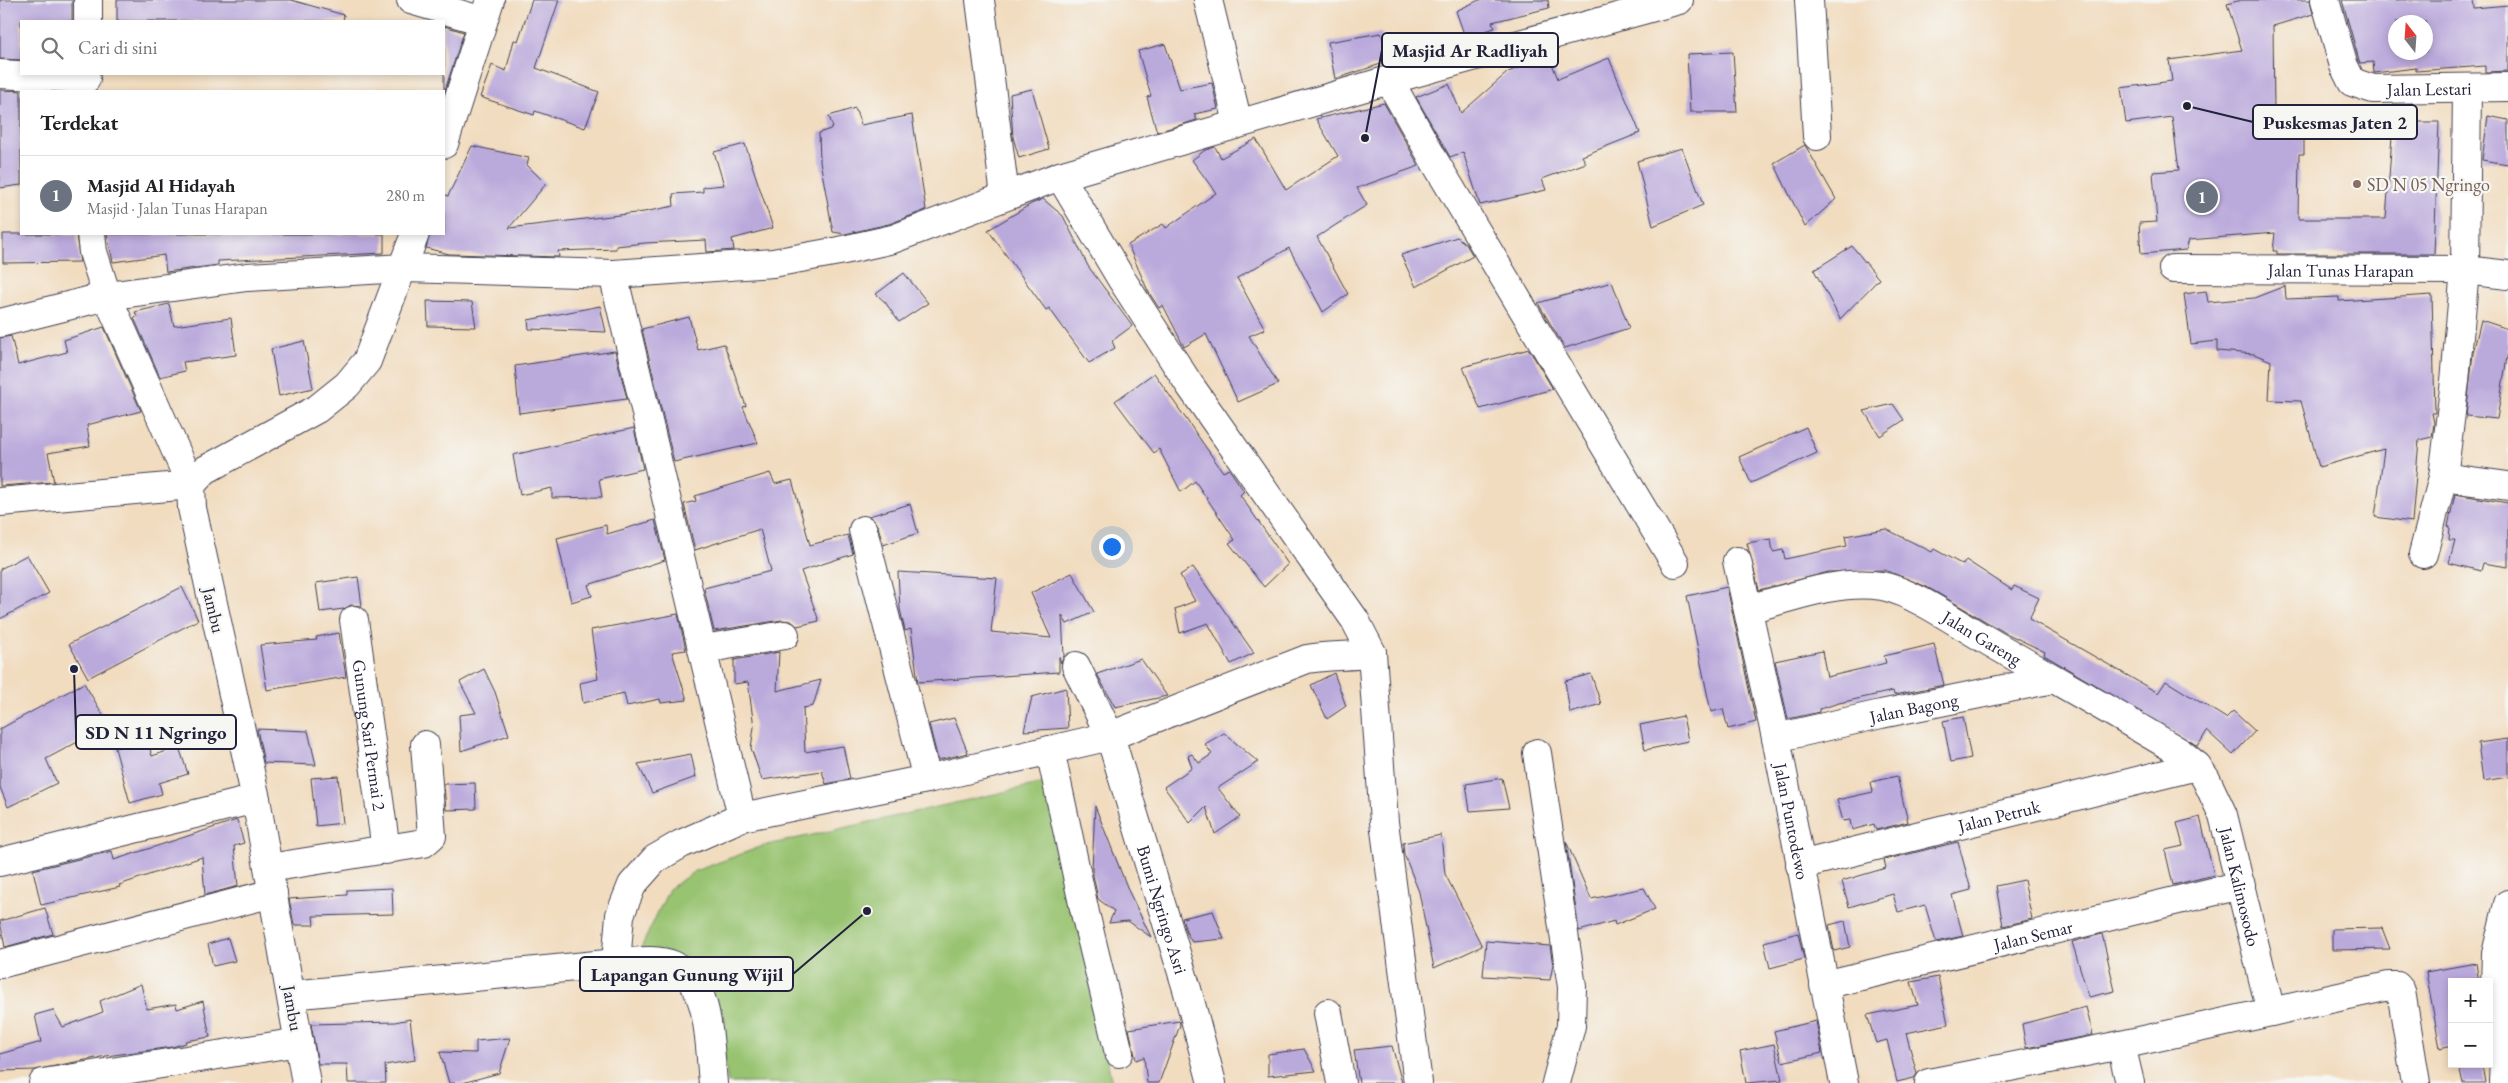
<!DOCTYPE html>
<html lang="id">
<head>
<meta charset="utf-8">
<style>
	body { margin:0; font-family:"EB Garamond",serif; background:#f6f6f6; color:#202124 }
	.controls { position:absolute; right:15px; bottom:15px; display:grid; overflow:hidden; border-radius:0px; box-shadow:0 2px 8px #0003 }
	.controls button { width:45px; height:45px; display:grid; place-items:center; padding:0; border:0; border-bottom:1px solid #e0e0e0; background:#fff; color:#202124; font:25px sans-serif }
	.compass { position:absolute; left:2388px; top:15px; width:45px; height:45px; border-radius:50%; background:#fff; box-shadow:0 2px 8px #0003; rotate:343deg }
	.you { position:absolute; left:1111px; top:546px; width:18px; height:18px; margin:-12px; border:4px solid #fff; border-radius:50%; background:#1a73e8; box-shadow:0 0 0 8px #1a73e833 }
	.badge { display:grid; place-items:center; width:32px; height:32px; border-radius:50%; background:#d1495b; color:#fff; font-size:16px; font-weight:700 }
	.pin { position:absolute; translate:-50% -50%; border:2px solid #fff; box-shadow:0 1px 5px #0006 }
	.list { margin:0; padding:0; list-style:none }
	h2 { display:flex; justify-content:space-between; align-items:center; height:65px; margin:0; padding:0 20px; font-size:21px }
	h2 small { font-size:16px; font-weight:400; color:#757577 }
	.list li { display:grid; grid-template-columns:32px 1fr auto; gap:15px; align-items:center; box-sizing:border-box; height:80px; padding:0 20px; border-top:1px solid #e0e0e0 }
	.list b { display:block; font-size:19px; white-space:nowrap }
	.list p { margin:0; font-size:16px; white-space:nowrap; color:#757577 }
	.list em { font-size:16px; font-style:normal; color:#757577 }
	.icon { flex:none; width:28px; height:28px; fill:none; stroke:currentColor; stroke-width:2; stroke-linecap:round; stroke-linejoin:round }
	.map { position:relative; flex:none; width:2508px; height:1083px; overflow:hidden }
	.search { position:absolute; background:#fff; box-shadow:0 2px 8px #0003; left:20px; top:20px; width:425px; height:55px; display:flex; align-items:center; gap:12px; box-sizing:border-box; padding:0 18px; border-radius:0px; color:#757577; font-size:19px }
	.panel { position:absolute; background:#fff; box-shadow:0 2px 8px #0003; left:20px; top:90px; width:425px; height:145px; border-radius:0px }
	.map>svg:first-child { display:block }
	.green { fill:#98c370; stroke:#5d7256 }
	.building { fill:#baa9db; fill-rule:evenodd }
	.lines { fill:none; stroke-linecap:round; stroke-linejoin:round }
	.minor-casing { stroke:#413e4f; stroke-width:30 }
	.minor { stroke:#fff; stroke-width:28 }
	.education-dot { fill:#8d6e63; stroke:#f6f6f2; stroke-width:2 }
	.labels { text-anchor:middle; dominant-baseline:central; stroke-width:4.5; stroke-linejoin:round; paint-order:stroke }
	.street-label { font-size:18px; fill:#22223b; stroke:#f6f6f2 }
	.education-label { font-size:18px; fill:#785e54; stroke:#f6f6f2; text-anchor:start }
	.leader { fill:none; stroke:#22223b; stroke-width:2 }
	.callout-dot { fill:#22223b; stroke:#f6f6f2; stroke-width:2 }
	.callout { fill:#f6f6f2; stroke:#22223b; stroke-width:2 }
	.callout-label { font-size:19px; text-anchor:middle; font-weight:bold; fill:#22223b }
</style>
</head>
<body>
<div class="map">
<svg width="2508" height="1083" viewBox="0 0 2508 1083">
	<rect width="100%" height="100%" fill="#f6f6f2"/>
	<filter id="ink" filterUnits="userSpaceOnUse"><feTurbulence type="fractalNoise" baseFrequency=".02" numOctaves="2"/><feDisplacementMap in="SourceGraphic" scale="10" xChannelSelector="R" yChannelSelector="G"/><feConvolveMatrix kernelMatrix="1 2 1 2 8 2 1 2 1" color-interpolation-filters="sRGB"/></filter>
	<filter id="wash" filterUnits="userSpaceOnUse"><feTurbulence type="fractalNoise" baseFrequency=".0096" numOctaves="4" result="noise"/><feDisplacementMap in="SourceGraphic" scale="20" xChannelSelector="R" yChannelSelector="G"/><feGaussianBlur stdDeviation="1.12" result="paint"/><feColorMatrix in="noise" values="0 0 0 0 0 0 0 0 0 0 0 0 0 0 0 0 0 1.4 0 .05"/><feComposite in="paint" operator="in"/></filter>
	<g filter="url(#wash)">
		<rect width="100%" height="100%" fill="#f1dcbf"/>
		<polygon class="green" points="1048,782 1112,1083 728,1083 718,1015 639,952 669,889 695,871 763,846"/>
		<g id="blocks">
			<g class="building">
				<polygon points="0,0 72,0 72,21 21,21 21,60 0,59"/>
				<polygon points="117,0 291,0 344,15 343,21 117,21"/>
				<polygon points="532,0 559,0 536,68 599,92 585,128 535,111 534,115 480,97 492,65 506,71 514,40 518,41"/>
				<polygon points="1479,0 1548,0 1549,8 1492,22 1495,28 1465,37 1456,11"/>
				<polygon points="2241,0 2310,0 2313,14 2273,26 2274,112 2304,114 2304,154 2299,154 2298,219 2386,219 2393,122 2439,122 2434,254 2277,254 2277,251 2273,251 2275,233 2189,240 2186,250 2141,254 2139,223 2157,222 2153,172 2179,170 2172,117 2126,123 2121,88 2172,81 2169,60 2242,50 2227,4"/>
				<path d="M2342,0H2473L2474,8L2508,5V71L2485,72V66L2416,71V68L2374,73L2373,62L2360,63L2359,60ZM2396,22H2426V52H2396Z"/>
				<polygon points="444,26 464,32 444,93"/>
				<polygon points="1381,33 1390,61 1335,79 1328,42"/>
				<polygon points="1165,44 1180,89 1212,83 1218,109 1194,114 1197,120 1157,132 1147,97 1151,96 1138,51"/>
				<polygon points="1733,52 1737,112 1690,112 1687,54"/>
				<polygon points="1549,56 1558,79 1609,58 1640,133 1582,156 1586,163 1542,179 1546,190 1480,205 1463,152 1450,157 1416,97 1449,84 1461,113 1508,72"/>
				<polygon points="1032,89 1049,149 1019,158 1013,137 1010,94"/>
				<polygon points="0,90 21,91 21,185 0,188"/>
				<polygon points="1384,103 1419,166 1357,188 1367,205 1317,237 1348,294 1323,312 1289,248 1237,278 1265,329 1249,336 1278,384 1238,402 1206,334 1184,347 1163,305 1159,308 1148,291 1128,245 1163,224 1166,228 1216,193 1192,160 1205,150 1215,147 1221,158 1256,139 1286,190 1338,156 1316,119"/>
				<polygon points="855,108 861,125 912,115 926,210 889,224 845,234 833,232 820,161 819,133 833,128 829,116"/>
				<polygon points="2488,116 2508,120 2508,164 2482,160"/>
				<polygon points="745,144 773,228 732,239 734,250 707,252 706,240 645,243 616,246 616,249 558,251 559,257 449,254 426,248 430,234 444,234 444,194 448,196 472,146 529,158 527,165 546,184 509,228 644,212 674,206 673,194 703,192 703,187 724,185 714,152"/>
				<polygon points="1805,145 1836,199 1805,227 1774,163"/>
				<polygon points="1682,148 1703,205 1653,226 1637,161"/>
				<polygon points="1043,199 1063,216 1088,266 1132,326 1112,341 1115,348 1089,363 1049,308 1046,310 988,230 1031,204"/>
				<polygon points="3,234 76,234 80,262 3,263"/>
				<polygon points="107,234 384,234 384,253 218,261 218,265 166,272 164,255 113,262"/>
				<polygon points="1457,237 1466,244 1473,256 1416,287 1401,255"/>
				<polygon points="1852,246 1879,279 1840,319 1814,270"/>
				<polygon points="904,273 928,303 899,322 885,302 876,294"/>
				<polygon points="1612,282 1629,328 1565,348 1538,303"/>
				<polygon points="2285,286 2286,299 2339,297 2339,301 2432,295 2435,413 2432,413 2434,423 2432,437 2419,440 2412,522 2375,517 2384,449 2319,467 2301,401 2269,400 2271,361 2254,354 2217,351 2217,341 2191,344 2184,294 2206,291 2208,302 2254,298"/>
				<polygon points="427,301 472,302 476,327 428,326"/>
				<polygon points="169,304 174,326 231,318 236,355 183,362 185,371 160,377 134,318 137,317 135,312"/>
				<polygon points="600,306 606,332 529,329 528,320"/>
				<polygon points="689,317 698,350 724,344 746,406 743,407 758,443 674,462 642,329"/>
				<polygon points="2481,320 2508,329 2508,351 2497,419 2466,416 2473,353"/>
				<polygon points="104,327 141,411 87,425 90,446 48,453 54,482 0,486 0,338 11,336 18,365 67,352 64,340"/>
				<polygon points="304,341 313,388 279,396 271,349"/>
				<polygon points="1529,349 1553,389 1480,409 1463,367"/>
				<polygon points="615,351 627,399 519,413 515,366"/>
				<polygon points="1154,373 1223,472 1229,469 1244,491 1240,495 1288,564 1264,587 1229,543 1235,540 1195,481 1181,492 1159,449 1154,453 1115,401"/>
				<polygon points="1893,404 1904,420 1880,436 1864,411"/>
				<polygon points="1806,427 1817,453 1751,483 1739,457"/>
				<polygon points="634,428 643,469 599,479 602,497 552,498 552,488 520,495 513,455"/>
				<polygon points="770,473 775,484 792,480 810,545 848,535 853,554 801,571 819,621 797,626 791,621 782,620 714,631 704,588 771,571 760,529 695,550 684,504 696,501 695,496"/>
				<polygon points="2455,494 2508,503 2508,567 2483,563 2481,571 2449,563 2455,540 2449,540 2450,527 2448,526"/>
				<polygon points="910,504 918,533 883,545 878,526 869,516"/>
				<polygon points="655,520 665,560 588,585 592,596 571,602 557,538 606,525 607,534"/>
				<polygon points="1886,529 1932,552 1934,549 1963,565 1966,560 2012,590 2014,586 2039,598 2029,619 2158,693 2166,681 2226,718 2233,711 2255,731 2233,755 2207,731 2198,746 2044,655 2045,652 2004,632 1927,587 1885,570 1829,572 1759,590 1747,543 1771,539 1773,552 1783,550 1785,559 1847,546 1845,536"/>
				<polygon points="27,555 49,593 0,619 0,569"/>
				<polygon points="1193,567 1228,616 1254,653 1231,664 1208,623 1180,633 1175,609 1195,601 1180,575"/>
				<polygon points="898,572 997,578 991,632 1051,638 1031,593 1072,573 1094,612 1067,624 1062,615 1064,656 1061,663 1059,657 1059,672 918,682 911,629 905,631 900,609"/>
				<polygon points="358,577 362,606 351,605 344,609 320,612 316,583"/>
				<polygon points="182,587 198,620 88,678 69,644"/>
				<polygon points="1727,587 1756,722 1728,729 1723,709 1711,712 1687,596"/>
				<polygon points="678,614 686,650 672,652 687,700 661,703 660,699 627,706 624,693 583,703 580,683 598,679 591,630"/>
				<polygon points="339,633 346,677 267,690 260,645 317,640 316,637"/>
				<polygon points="1934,644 1944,685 1894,695 1893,691 1839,703 1820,709 1820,712 1788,719 1775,661 1822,651 1827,677 1886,663 1884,656"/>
				<polygon points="779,652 777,691 821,680 813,706 803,708 805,752 843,746 850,779 826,784 822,771 762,780 751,748 754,727 748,682 734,684 734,660"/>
				<polygon points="1141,659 1167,696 1115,707 1097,674"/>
				<polygon points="484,669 495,692 509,735 461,751 459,715 476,713 460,682"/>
				<polygon points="1334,673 1346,706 1327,719 1311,685"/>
				<polygon points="1591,674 1601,704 1570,713 1565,681"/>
				<polygon points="84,683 109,725 46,759 57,783 8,807 0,787 0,729"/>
				<polygon points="1066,688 1068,728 1024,731 1032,697"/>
				<polygon points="1683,716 1688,741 1645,750 1640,725"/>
				<polygon points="1963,717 1971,758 1951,762 1943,721"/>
				<polygon points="954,718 968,753 938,760 929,724"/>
				<polygon points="257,729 308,731 316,765 264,763"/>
				<polygon points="1224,733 1258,762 1218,788 1240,817 1215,834 1206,807 1190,823 1164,787 1192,768 1188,756 1192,754 1199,763 1212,754 1205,744"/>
				<polygon points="147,739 152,756 179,747 188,774 159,783 162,794 130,803 115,748"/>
				<polygon points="2508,739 2508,777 2483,781 2478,743"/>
				<polygon points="691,754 696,777 652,793 638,764"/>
				<polygon points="338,776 343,823 316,826 311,778"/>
				<polygon points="1897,776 1908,822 1876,830 1874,824 1852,830 1850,820 1843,821 1837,800 1873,792 1871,782"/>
				<polygon points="1502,778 1509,808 1470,811 1466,784"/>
				<polygon points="475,783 476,809 446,810 444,784"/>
				<polygon points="1095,806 1129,892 1151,937 1128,921 1109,923 1114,911 1098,899 1092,870"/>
				<polygon points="2200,817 2214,875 2173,885 2165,850 2183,846 2177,823"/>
				<polygon points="237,820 244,843 234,846 238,886 205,895 202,857 119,885 120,887 41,905 33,870 112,851 114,860"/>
				<polygon points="1441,835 1445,874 1482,946 1434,968 1419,892 1404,854 1403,843"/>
				<polygon points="1566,841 1591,899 1644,888 1655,909 1615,925 1614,921 1579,931"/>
				<polygon points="1958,842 1971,890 1952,895 1963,936 1936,942 1925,905 1898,912 1893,894 1849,907 1842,881 1886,868 1884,860"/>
				<polygon points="2024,880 2032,919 2003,926 1996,886"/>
				<polygon points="392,888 393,914 313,916 314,925 294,925 289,899 347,895 347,890"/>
				<polygon points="45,908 53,934 5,947 0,921"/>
				<polygon points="1213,911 1224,939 1192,942 1187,934 1182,918"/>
				<polygon points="1845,921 1850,947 1834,951 1829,925"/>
				<polygon points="2382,928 2390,949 2332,950 2332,929"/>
				<polygon points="1798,933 1804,959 1770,968 1764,942"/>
				<polygon points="2102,934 2115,991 2089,997 2072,942"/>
				<polygon points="228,938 235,961 213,966 208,944"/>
				<polygon points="1486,941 1550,946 1553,965 1550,980 1483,976"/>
				<polygon points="2476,963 2479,982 2452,982 2452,1045 2440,1048 2426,972"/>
				<polygon points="1938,977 1948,1024 1906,1033 1917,1074 1914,1078 1897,1082 1887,1040 1876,1043 1867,1015 1918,1005 1911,982"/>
				<polygon points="141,984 147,1009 176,1004 177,1009 203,1001 210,1037 185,1041 186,1043 172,1047 106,1056 35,1070 0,1071 0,1054 41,1042 35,1015 53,1010 63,1027 103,1012 100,1001"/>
				<polygon points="2086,1007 2093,1035 2026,1048 2022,1024"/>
				<polygon points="410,1019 415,1060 385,1065 386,1083 348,1083 347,1064 318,1064 311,1024 395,1022"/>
				<polygon points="1179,1021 1180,1025 1159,1083 1147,1083 1144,1057 1136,1060 1129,1029"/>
				<polygon points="1816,1021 1822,1053 1782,1062 1774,1031"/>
				<polygon points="510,1038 499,1073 462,1083 449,1083 440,1052 476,1053 476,1041"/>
				<polygon points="1774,1044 1782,1080 1746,1083 1740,1051"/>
				<polygon points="1392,1046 1402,1083 1359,1083 1354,1050"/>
				<polygon points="1304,1049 1316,1071 1268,1076 1268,1054"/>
				<polygon points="2458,1064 2482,1064 2485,1083 2463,1083"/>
			</g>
		</g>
	</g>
	<g filter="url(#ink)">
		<use href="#blocks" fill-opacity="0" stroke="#413e4f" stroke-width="1"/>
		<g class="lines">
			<defs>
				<g id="minor">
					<polyline points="411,0 483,21"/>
					<polyline points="980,0 1005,196"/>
					<polyline points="1208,0 1238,123"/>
					<polyline points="1809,0 1817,136"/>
					<path id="s1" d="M2325,0L2344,66L2352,82L2373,89L2508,87"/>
					<polyline points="88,21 88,0"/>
					<polyline points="0,74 86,79"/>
					<polyline points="1389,80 1435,162 1675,563"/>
					<polyline points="444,144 490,0"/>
					<polyline points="1060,176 1122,280 1189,384 1355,620 1372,653 1384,822 1418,1083"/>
					<path id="s2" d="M2173,269L2465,270L2508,275"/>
					<polyline points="613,274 742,817"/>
					<polyline points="0,323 107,296 247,277 404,268 613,274 773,263 839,251 893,239 1060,176 1389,80 1679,0"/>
					<polyline points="2443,477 2508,486"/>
					<polyline points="0,502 191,485 107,296 93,252 91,234"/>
					<polyline points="863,530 927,779"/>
					<polyline points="2423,554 2443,477 2455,381 2465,270 2467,88"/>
					<path id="s3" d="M1737,561L1776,738L1844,1083"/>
					<path id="s4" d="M1748,609C1791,598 1837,579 1882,586C1911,591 1957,623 1983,638C2049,677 2116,713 2181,753L2197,766L2206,779L2223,815L2271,1012"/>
					<path id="s5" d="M354,620L386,850"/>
					<polyline points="704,649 785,635"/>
					<path id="s6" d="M1076,666L1110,736L1187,989L1212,1083"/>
					<path id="s7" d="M1776,738L1881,714L2053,679"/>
					<polyline points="1050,750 1085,913 1119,1053"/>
					<polyline points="1537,753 1572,987 1571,1026 1556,1083"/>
					<polyline points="0,862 256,799"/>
					<path id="s8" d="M1800,865L2197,766"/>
					<polyline points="269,868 424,843 432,836 425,745"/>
					<path d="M616,963L620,915L632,885L655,859L681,844L742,817L927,779L1110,736L1307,659C1329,655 1350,657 1372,653"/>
					<polyline points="0,964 273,893"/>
					<path id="s9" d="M1824,985L2241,885"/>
					<path d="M291,995L616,963C634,962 656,958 673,965C712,982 709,1047 713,1083"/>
					<polyline points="1328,1013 1341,1083"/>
					<polyline points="2121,1045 2130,1083"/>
					<polyline points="43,1083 299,1042"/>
					<polyline points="306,1083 256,799 192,508 191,485 205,470 317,409 347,385 367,361 415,234"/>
					<polyline points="1929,1083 2121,1045 2389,986 2397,986 2401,991 2416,1083"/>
					<polyline points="2503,1083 2504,1053 2495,985 2496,954 2508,904"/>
				</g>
			</defs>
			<use href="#minor" class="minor-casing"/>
			<use href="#minor" class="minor"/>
		</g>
	</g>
	<circle class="education-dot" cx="2357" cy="184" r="5"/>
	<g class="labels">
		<g class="street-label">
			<text stroke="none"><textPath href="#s1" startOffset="165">Jalan Lestari</textPath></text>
			<text stroke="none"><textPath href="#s2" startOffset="168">Jalan Tunas Harapan</textPath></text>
			<text transform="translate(214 610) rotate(77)">Jambu</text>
			<text stroke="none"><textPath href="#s4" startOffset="250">Jalan Gareng</textPath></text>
			<text stroke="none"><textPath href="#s7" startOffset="141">Jalan Bagong</textPath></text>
			<text stroke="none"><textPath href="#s5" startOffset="116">Gunung Sari Permai 2</textPath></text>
			<text stroke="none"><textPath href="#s8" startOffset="205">Jalan Petruk</textPath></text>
			<text stroke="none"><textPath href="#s3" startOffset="266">Jalan Puntodewo</textPath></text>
			<text stroke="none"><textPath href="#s4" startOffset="630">Jalan Kalimosodo</textPath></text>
			<text stroke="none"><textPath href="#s6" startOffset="259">Bumi Ngringo Asri</textPath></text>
			<text stroke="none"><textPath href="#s9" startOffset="215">Jalan Semar</textPath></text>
			<text transform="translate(293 1008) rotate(80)">Jambu</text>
		</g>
		<g class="education-label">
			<text x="2367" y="184">SD N 05 Ngringo</text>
		</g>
	</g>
	<path class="leader" d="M1365 138L1382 50M2187 106L2253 122M74 669L76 732M867 911L793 974"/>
	<g class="callout-dot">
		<circle cx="1365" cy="138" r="5"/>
		<circle cx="2187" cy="106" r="5"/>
		<circle cx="74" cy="669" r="5"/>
		<circle cx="867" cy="911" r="5"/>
	</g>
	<g class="callout">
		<rect x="1382" y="33" width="176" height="34" rx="5"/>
		<rect x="2253" y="105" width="164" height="34" rx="5"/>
		<rect x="76" y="715" width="160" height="34" rx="5"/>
		<rect x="580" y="957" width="213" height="34" rx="5"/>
	</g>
	<g class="callout-label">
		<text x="1470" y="57">Masjid Ar Radliyah</text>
		<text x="2335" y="129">Puskesmas Jaten 2</text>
		<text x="156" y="739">SD N 11 Ngringo</text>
		<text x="687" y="981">Lapangan Gunung Wijil</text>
	</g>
</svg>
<div class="controls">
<button>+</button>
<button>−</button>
</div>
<svg class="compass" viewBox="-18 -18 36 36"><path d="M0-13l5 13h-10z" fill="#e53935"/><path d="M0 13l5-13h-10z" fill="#757577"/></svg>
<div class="you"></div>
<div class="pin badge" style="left:2202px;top:197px;background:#6b7280">1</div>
<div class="search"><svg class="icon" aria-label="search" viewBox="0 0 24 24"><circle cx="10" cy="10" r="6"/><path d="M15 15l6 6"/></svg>Cari di sini</div>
<section class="panel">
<h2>Terdekat<small></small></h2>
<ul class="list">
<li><span class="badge" style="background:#6b7280">1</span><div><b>Masjid Al Hidayah</b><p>Masjid · Jalan Tunas Harapan</p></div><em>280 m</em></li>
</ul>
</section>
</div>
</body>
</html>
